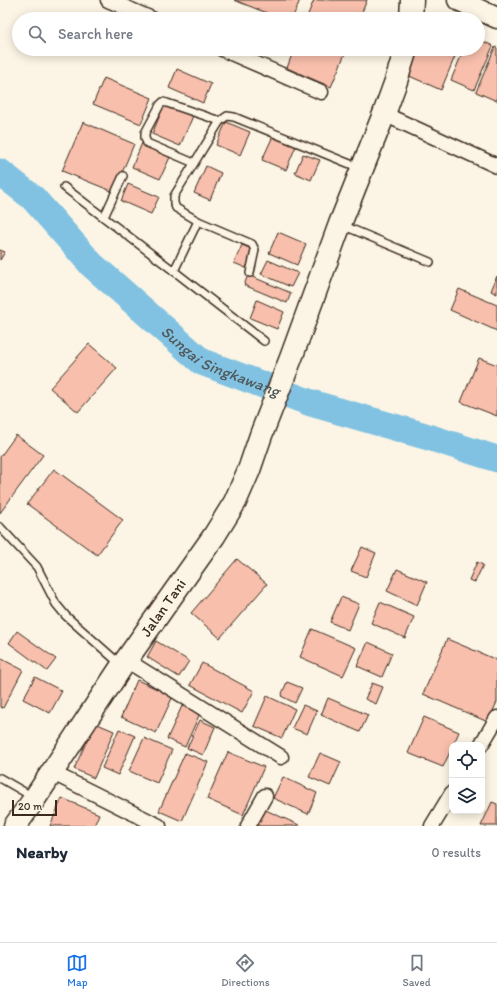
<!DOCTYPE html>
<html lang="en">
<head>
<meta charset="utf-8">
<style>
	body { margin:0; font-family:Itim,sans-serif; background:#f2f2f3; color:#1f2937 }
	.controls { position:absolute; right:12px; bottom:12px; display:grid; overflow:hidden; border-radius:8px; box-shadow:0 2px 10px #0003 }
	.controls button { width:36px; height:36px; display:grid; place-items:center; padding:0; border:0; border-bottom:1px solid #e0e1e3; background:#fff; color:#1f2937; font:20px sans-serif }
	.scale { position:absolute; left:12px; bottom:10px; width:45px; box-sizing:border-box; padding-left:4px; border:2px solid #3b2a1e; border-top:0; font-size:11px; line-height:14px; white-space:nowrap; color:#3b2a1e; -webkit-text-stroke:3px #fcf5e5; paint-order:stroke }
	.list { margin:0; padding:0; list-style:none }
	h2 { display:flex; justify-content:space-between; align-items:center; height:52px; margin:0; padding:0 16px; font-size:17px }
	h2 small { font-size:13px; font-weight:400; color:#747a83 }
	.icon { flex:none; width:22px; height:22px; fill:none; stroke:currentColor; stroke-width:2; stroke-linecap:round; stroke-linejoin:round }
	.map { position:relative; flex:none; width:497px; height:826px; overflow:hidden }
	.search { position:absolute; background:#fff; box-shadow:0 2px 10px #0003; left:12px; right:12px; top:12px; height:44px; display:flex; align-items:center; gap:10px; box-sizing:border-box; padding:0 14px; border-radius:22px; color:#747a83; font-size:15px }
	.sheet { height:116px; background:#fff }
	nav { display:flex; justify-content:space-around; align-items:center; box-sizing:border-box; height:56px; border-top:1px solid #e0e1e3; background:#fff; font-size:11px; color:#747a83 }
	nav a { display:grid; justify-items:center; gap:2px }
	nav .on { color:#1a73e8 }
	.map>svg:first-child { display:block }
	.lines { fill:none; stroke-linecap:round; stroke-linejoin:round }
	.river { stroke:#81c2e2; stroke-width:27 }
	.building { fill:#f7bfac; stroke:#3b2a1e }
	.lane-casing { stroke:#3b2a1e; stroke-width:10 }
	.street-casing { stroke:#3b2a1e; stroke-width:17 }
	.secondary-casing { stroke:#3b2a1e; stroke-width:23 }
	.highway-casing { stroke:#3b2a1e; stroke-width:25 }
	.lane { stroke:#fcf5e5; stroke-width:7 }
	.street { stroke:#fcf5e5; stroke-width:14 }
	.secondary { stroke:#fcf5e5; stroke-width:20 }
	.highway { stroke:#fcf5e5; stroke-width:22 }
	.labels { text-anchor:middle; dominant-baseline:central; stroke-width:4; stroke-linejoin:round; paint-order:stroke }
	.street-label { font-size:15px; fill:#3b2a1e; stroke:#fcf5e5 }
	.water-label { font-size:16px; font-style:italic; fill:#505859; stroke:#fcf5e5 }
</style>
</head>
<body>
<div class="map">
<svg width="497" height="826" viewBox="0 0 497 826">
	<rect width="100%" height="100%" fill="#fcf5e5"/>
	<filter id="ink" filterUnits="userSpaceOnUse"><feTurbulence type="fractalNoise" baseFrequency=".025" numOctaves="2"/><feDisplacementMap in="SourceGraphic" scale="8" xChannelSelector="R" yChannelSelector="G"/><feConvolveMatrix kernelMatrix="1 2 1 2 8 2 1 2 1" color-interpolation-filters="sRGB"/></filter>
	<g filter="url(#ink)">
		<g class="lines">
			<path class="river" id="s1" d="M0,172L33,198L92,265L202,362L311,403L425,436L497,459"/>
		</g>
		<g class="building">
			<polygon points="234,0 300,0 292,19 282,19"/>
			<polygon points="314,0 367,0 359,19 306,19"/>
			<polygon points="434,13 447,19 432,19"/>
			<polygon points="478,39 493,46 474,90 451,80 464,49 478,49"/>
			<polygon points="495,47 497,48 497,101 476,92"/>
			<polygon points="294,49 347,49 331,87 287,68"/>
			<polygon points="419,49 458,49 441,90 407,75"/>
			<polygon points="177,69 211,84 203,103 169,88"/>
			<polygon points="104,78 152,98 141,124 93,104"/>
			<polygon points="165,103 193,116 180,146 152,134"/>
			<polygon points="83,122 134,144 114,192 62,171"/>
			<polygon points="226,122 250,132 240,155 216,145"/>
			<polygon points="273,136 296,146 286,170 262,160"/>
			<polygon points="142,143 171,155 160,179 132,167"/>
			<polygon points="303,154 320,160 311,180 295,173"/>
			<polygon points="206,166 221,173 210,200 194,193"/>
			<polygon points="128,184 159,197 151,214 121,201"/>
			<polygon points="278,232 306,244 297,265 269,253"/>
			<polygon points="242,245 254,250 246,268 234,263"/>
			<polygon points="0,250 5,252 0,260"/>
			<polygon points="268,260 298,273 291,287 261,274"/>
			<polygon points="248,275 291,293 287,303 244,285"/>
			<polygon points="497,276 497,294 491,291"/>
			<polygon points="459,289 497,305 497,331 450,310"/>
			<polygon points="257,300 284,312 277,329 250,318"/>
			<polygon points="89,344 117,368 78,412 50,388"/>
			<polygon points="479,358 497,365 497,416 461,402"/>
			<polygon points="16,435 43,455 0,513 0,457"/>
			<polygon points="54,469 123,520 97,555 27,504"/>
			<polygon points="362,547 376,553 366,577 351,571"/>
			<polygon points="237,559 267,584 220,638 191,613"/>
			<polygon points="477,562 483,565 475,582 469,580"/>
			<polygon points="397,569 427,582 417,605 387,591"/>
			<polygon points="341,597 359,604 348,630 330,622"/>
			<polygon points="380,602 414,617 405,638 371,623"/>
			<polygon points="312,629 356,648 343,676 300,657"/>
			<polygon points="17,631 56,659 47,671 9,643"/>
			<polygon points="447,639 497,660 497,702 488,722 423,694"/>
			<polygon points="156,641 189,661 179,677 147,657"/>
			<polygon points="368,642 392,653 382,677 357,666"/>
			<polygon points="0,658 23,670 3,708 0,707"/>
			<polygon points="202,663 254,691 242,713 190,685"/>
			<polygon points="35,677 62,691 50,713 23,699"/>
			<polygon points="137,680 173,696 156,733 121,717"/>
			<polygon points="287,682 302,688 295,703 281,696"/>
			<polygon points="372,683 383,687 376,704 365,699"/>
			<polygon points="267,696 295,709 282,738 254,726"/>
			<polygon points="328,698 368,715 360,732 321,715"/>
			<polygon points="303,705 317,711 307,734 292,728"/>
			<polygon points="182,706 200,713 185,747 167,739"/>
			<polygon points="424,717 459,732 453,745 452,745 452,748 443,767 408,753"/>
			<polygon points="200,720 215,727 203,755 187,748"/>
			<polygon points="95,723 114,731 94,778 74,769"/>
			<polygon points="119,729 135,736 118,775 102,768"/>
			<polygon points="144,738 172,750 157,783 129,771"/>
			<polygon points="228,752 264,767 243,815 207,799"/>
			<polygon points="185,753 208,762 182,821 159,811"/>
			<polygon points="320,753 341,762 330,786 309,777"/>
			<polygon points="283,777 317,793 308,814 273,798"/>
			<polygon points="62,798 99,814 94,826 50,826"/>
			<polygon points="492,802 497,804 497,826 481,826"/>
			<polygon points="261,808 299,825 299,826 253,826"/>
		</g>
		<g class="lines">
			<defs>
				<g id="lane">
					<polyline points="194,163 147,143 145,138 145,133 160,105 163,102 167,103 220,121"/>
					<polyline points="64,187 174,271 198,221 176,208 174,203 174,196 220,121 227,116 234,117 360,168"/>
					<polyline points="104,217 123,176"/>
					<polyline points="198,221 252,244 255,250 250,273"/>
					<polyline points="342,225 430,262"/>
					<polyline points="174,271 264,341"/>
					<polyline points="0,527 37,567 56,604 66,616 120,664"/>
					<polyline points="0,778 33,797"/>
				</g>
				<g id="street">
					<polyline points="108,0 152,19"/>
					<polyline points="222,49 321,92"/>
					<polyline points="384,114 497,166"/>
					<polyline points="126,660 281,757"/>
					<polyline points="481,745 497,718"/>
					<polyline points="51,772 159,826"/>
					<polyline points="248,826 265,796"/>
					<polyline points="432,826 452,793"/>
				</g>
				<polyline id="secondary" points="458,0 497,18"/>
				<g id="highway">
					<polyline points="411,19 412,0"/>
					<path id="s2" d="M15,826L35,798L122,666L214,536L235,502L249,470L261,435L291,358L340,224L384,114L396,81L406,49"/>
				</g>
			</defs>
			<use href="#lane" class="lane-casing"/>
			<use href="#street" class="street-casing"/>
			<use href="#secondary" class="secondary-casing"/>
			<use href="#highway" class="highway-casing"/>
			<use href="#lane" class="lane"/>
			<use href="#street" class="street"/>
			<use href="#secondary" class="secondary"/>
			<use href="#highway" class="highway"/>
		</g>
	</g>
	<g class="labels">
		<g class="street-label">
			<text stroke="none"><textPath href="#s2" startOffset="264">Jalan Tani</textPath></text>
		</g>
		<g class="water-label">
			<text stroke="none"><textPath href="#s1" startOffset="294">Sungai Singkawang</textPath></text>
		</g>
	</g>
</svg>
<div class="controls">
<button><svg class="icon" aria-label="locate" viewBox="0 0 24 24"><circle cx="12" cy="12" r="6"/><path d="M12 2v4M12 18v4M2 12h4M18 12h4"/></svg></button>
<button><svg class="icon" aria-label="layers" viewBox="0 0 24 24"><path d="M12 4l9 5-9 5-9-5zM3 14l9 5 9-5"/></svg></button>
</div>
<div class="scale">20 m</div>
<div class="search"><svg class="icon" aria-label="search" viewBox="0 0 24 24"><circle cx="10" cy="10" r="6"/><path d="M15 15l6 6"/></svg>Search here</div>
</div>
<section class="sheet">
<h2>Nearby<small>0 results</small></h2>
<ul class="list">
</ul>
</section>
<nav>
<a class="on"><svg class="icon" aria-label="map" viewBox="0 0 24 24"><path d="M3 6l6-2 6 2 6-2v14l-6 2-6-2-6 2zM9 4v14M15 6v14"/></svg>Map</a>
<a><svg class="icon" aria-label="directions" viewBox="0 0 24 24"><path d="M12 3l9 9-9 9-9-9zM9 14v-3h6M13 9l2 2-2 2"/></svg>Directions</a>
<a><svg class="icon" aria-label="saved" viewBox="0 0 24 24"><path d="M7 4h10v16l-5-4-5 4z"/></svg>Saved</a>
</nav>
</body>
</html>
